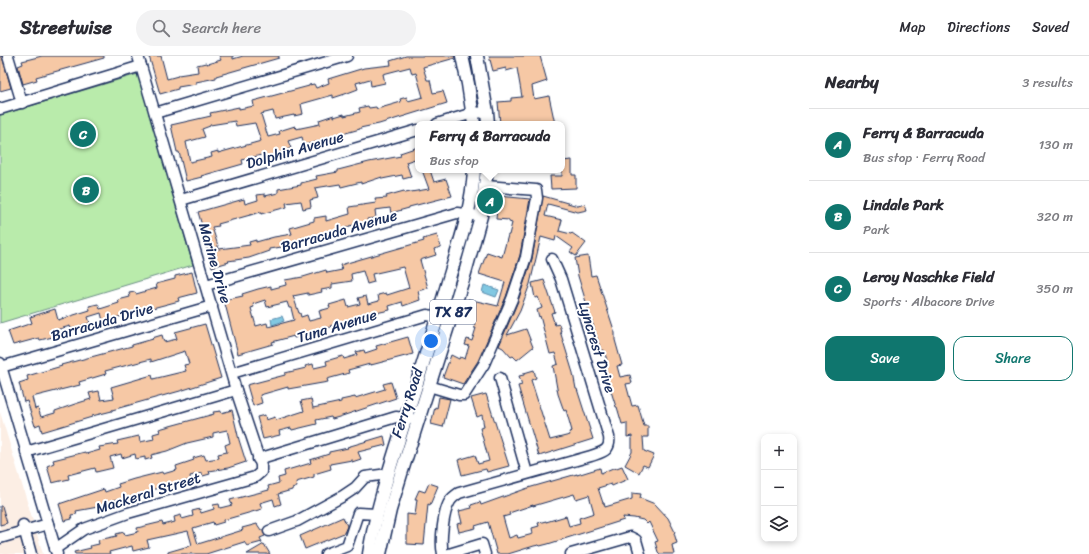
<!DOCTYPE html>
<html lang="en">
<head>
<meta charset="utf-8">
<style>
	body { margin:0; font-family:Sriracha,sans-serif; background:#f2f2f3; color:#2b2b33 }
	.controls { position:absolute; right:12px; bottom:12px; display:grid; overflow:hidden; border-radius:8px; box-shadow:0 2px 6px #0003 }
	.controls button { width:36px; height:36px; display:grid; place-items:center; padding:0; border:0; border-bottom:1px solid #e1e1e2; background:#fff; color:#2b2b33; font:20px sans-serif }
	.you { position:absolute; left:431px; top:285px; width:14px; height:14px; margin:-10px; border:3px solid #fff; border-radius:50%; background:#1a73e8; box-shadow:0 0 0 6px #1a73e833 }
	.badge { display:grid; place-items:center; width:26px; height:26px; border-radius:50%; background:#0f766e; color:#fff; font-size:13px; font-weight:700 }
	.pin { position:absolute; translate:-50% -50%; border:2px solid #fff; box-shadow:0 1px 4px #0006 }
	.popup { position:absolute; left:415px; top:65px; width:150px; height:52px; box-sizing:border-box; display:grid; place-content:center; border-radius:8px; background:#fff; filter:drop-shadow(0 1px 3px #0005); font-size:13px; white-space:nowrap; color:#7c7c81 }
	.popup b { font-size:15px; color:#2b2b33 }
	.popup::after { content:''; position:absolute; left:50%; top:100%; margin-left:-8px; border:8px solid transparent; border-top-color:#fff }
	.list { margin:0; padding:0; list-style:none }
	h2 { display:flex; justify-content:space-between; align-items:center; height:52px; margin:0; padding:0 16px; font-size:17px }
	h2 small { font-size:13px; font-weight:400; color:#7c7c81 }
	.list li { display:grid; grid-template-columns:26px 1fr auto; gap:12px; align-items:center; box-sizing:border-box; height:72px; padding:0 16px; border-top:1px solid #e1e1e2 }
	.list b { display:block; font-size:15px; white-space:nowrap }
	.list p { margin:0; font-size:13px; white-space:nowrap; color:#7c7c81 }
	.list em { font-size:13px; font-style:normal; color:#7c7c81 }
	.actions { display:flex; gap:8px; padding:12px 16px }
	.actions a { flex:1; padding:9px 0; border:1px solid #0f766e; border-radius:12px; text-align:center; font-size:14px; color:#0f766e }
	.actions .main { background:#0f766e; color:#fff }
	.icon { flex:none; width:22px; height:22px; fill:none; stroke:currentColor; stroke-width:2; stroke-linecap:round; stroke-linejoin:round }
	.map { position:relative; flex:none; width:809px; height:498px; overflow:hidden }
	header { display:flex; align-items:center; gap:24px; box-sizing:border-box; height:56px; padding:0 20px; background:#fff; border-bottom:1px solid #e1e1e2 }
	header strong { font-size:19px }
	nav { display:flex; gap:22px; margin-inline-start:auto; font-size:14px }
	.search { width:280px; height:36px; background:#f2f2f3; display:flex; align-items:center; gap:10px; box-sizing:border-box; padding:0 14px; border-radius:22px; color:#7c7c81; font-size:15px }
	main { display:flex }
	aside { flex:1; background:#fff }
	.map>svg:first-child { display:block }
	.built { fill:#fceee4 }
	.green { fill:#b9ebab; stroke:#6a8d84 }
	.water { fill:#81c8e2; stroke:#588bad }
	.building { fill:#f6c8a5; stroke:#1b2f5e; fill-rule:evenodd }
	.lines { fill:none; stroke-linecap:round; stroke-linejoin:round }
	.minor-casing { stroke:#1b2f5e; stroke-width:13 }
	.major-casing { stroke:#1b2f5e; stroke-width:15 }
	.minor { stroke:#fff; stroke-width:10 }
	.major { stroke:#fff; stroke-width:12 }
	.labels { text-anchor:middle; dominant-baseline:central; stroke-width:4; stroke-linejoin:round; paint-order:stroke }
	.shield { fill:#fff; stroke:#5f6d8e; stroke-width:1 }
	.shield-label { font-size:14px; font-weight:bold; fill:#1b2f5e }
	.street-label { font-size:15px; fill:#1b2f5e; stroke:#fff }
</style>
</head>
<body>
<header>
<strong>Streetwise</strong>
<div class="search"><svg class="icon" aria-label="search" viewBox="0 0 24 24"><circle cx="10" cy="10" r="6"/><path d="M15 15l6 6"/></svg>Search here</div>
<nav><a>Map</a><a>Directions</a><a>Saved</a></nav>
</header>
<main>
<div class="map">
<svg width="809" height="498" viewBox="0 0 809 498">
	<rect width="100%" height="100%" fill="#fff"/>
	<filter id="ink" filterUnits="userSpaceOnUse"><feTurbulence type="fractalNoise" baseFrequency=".025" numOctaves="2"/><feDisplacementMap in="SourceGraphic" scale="8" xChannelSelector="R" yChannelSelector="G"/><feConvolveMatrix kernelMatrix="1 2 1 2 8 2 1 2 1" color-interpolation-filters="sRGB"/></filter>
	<g filter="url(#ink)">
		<polygon class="built" points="0,356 43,498 0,498"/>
		<polygon class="green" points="138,18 193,209 0,267 0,59"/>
		<g class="water">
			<polygon points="484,229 499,234 496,241 482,236"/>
			<polygon points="282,260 284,265 272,269 271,263"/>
		</g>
		<g class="building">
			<polygon points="0,0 2,0 11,32 0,35"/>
			<polygon points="42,0 104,0 104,2 36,21 37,24 23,28 18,10 23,8 22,5"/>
			<polygon points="149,0 161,0 167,23 178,20 178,19 198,16 197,9 206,7 207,8 221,4 219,0 233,0 233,3 243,0 279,0 279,2 216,20 216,22 196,26 196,28 178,31 178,33 160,38"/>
			<path d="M406,0H455V2L423,11L427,24H430L433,37L443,35L447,47L379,68L360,72V73L321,84V85L304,89L302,81L288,85L291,92L282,96L265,101V98L242,104L243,108L201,120L202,121L186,125L179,96H177L171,69L211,60L210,57L239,51V53L254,50L253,45L309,30V29L314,28L316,32L329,27L328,23L364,12L391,9L390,5ZM410,11L412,18L416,17L423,41L408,45L407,41L400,43L401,46L377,53L376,51L369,52L368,50L359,52L360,56L344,60V58L334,61V59L319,64L320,68L296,73L295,70L279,75L280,78L268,81L261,58L273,55L275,63L294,59V60L303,58L301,48L333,39V42L345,38L358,33L356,27L370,23L371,30L385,27L383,18ZM235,65L236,70L255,67L261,85L218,97V95L211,97L212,101L190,106L186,86L205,81L202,73L210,70V69Z"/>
			<polygon points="489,0 540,0 547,25 532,30 534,43 549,40 555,68 543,68 543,66 500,68 498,46 511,45 511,42 522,41 517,12 506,15 506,12 493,15"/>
			<polygon points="418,91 418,102 406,106 411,121 403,123 402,119 382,123 382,121 361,128 361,126 341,131 340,128 315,132 318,142 310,144 311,151 303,153 301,145 286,147 287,151 261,158 261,156 218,168 219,170 212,171 219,193 250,189 249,186 256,184 256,186 274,181 292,178 290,172 314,165 314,162 326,160 326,165 350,158 349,151 376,147 375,143 387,142 386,140 404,135 405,137 429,133 422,114 430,114 434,126 446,123 452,140 409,151 409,152 391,157 390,152 375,154 376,162 367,163 368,166 349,170 349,171 329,178 302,182 302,184 288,188 288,190 269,193 269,195 249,202 228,205 229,206 212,211 205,185 208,184 205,173 203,173 198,156 244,143 245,148 258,144 257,139 265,138 265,140 278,137 278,133 301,129 301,127 317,123 316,120 338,116 338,114 369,106 401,100 400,97"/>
			<polygon points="572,104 572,119 576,119 576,132 551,133 550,120 562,120 562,105"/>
			<polygon points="498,140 530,143 520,199 506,241 478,305 463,328 443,321 451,299 459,303 460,301 465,303 469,290 465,289 467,283 472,285 476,272 474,272 475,268 463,264 468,243 498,250 505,226 479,218 487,196 502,201 508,179 509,179 512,167 509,166 509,164 496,163"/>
			<polygon points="543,140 578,150 585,148 587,154 578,156 548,148 545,160 562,164 559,175 571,178 572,177 586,187 576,200 570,196 573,192 556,180 555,185 541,181 530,228 520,255 507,279 526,273 533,291 517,304 513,300 511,301 503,292 499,290 518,245 532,203"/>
			<path d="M437,179L441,191L434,193L436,199L420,204L428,232L418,235L420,244L403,250L402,246L389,250L390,254L371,258V259L364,261L363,259L330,270L331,271L294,282V280L272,286L273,288L238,298L224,244L243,240L242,238L258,233L271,230V233L286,229L285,224L303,221L326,214L327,217L342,214L340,209L424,185L423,183ZM403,211L409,232L387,239L386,237L378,239L379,245L368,248L366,240L358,242L360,248L348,251L346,244L329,249L330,252L319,255L321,262L309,265L307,259L301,261L300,257H299L293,240L308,237V239L322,236L321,234L332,232V228L352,225L351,218L363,215L367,228L374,226L372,218ZM265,244L267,251L287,246L289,252H291L294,264L268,271L267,267L256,270L251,252L254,251L253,248Z"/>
			<polygon points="588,200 591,220 596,219 615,277 615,284 622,309 617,310 620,321 630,319 632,327 626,328 632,350 638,349 644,370 648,370 648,381 643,381 644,395 654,399 648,411 643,409 639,417 625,409 632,396 632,380 627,381 627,367 622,368 617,351 616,351 602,307 607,305 604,294 601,295 578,220 575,202"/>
			<polygon points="192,216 197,237 178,242 179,245 103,265 101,257 88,261 90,267 71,273 70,270 56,274 57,280 40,284 39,282 13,289 8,275 32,267 30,261 55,253 58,264 90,254 89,250 98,248 100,253 119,247 118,244 130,241 129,237 135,236 136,238 157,232 156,228 175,223 175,220"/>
			<polygon points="544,224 555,256 551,257 555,269 559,268 561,275 560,275 573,317 576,333 577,333 593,383 539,400 518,330 522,329 519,320 524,319 524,317 534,314 536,322 531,324 550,384 570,379 569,376 572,375 566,354 564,355 558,338 553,310 558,308 555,297 550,298 540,260 539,261 537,254 542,252 538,241 535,242 532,227"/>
			<path d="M205,268L221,322L180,335L112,354V355L92,360V361L42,376L40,368L35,370L27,345L24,346L19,327L28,324L27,320L62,310L61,309L132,290V289L153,283L152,282L162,279L164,286L177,283L175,276ZM185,295L189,308L184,309L186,315L153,323L152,319L111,331L114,342L101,344L99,335L89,337L91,343L75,348L55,355V357L41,361L38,352L35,353L32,341L80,329L79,326L106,318L105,315L151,303V306Z"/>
			<polygon points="408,281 413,298 371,309 370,308 348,314 349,317 327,323 328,326 288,333 288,331 260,339 262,347 253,350 247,329 285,319 285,317 306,312 305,310 313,308 314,312 327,309 326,305 343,300 344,303 357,299 356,296 364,294 365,297 377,293 376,290"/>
			<polygon points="391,326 396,342 339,361 332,363 331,361 316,364 317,368 292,374 291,372 279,375 280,379 263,383 257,361 265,359 266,364 275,361 276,364 304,355 301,345 311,343 313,352 341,346 341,344 355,341 355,342 385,333 383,328"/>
			<polygon points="486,338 509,410 487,416 486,413 462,419 458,404 475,399 478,408 489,405 480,372 484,371 482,359 477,361 471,342"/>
			<polygon points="439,341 450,343 443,371 431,368 435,351 437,352"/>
			<polygon points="232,354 239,384 246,406 228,412 209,415 210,418 203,420 202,417 190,420 191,424 151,434 152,436 118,445 117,443 104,447 105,449 98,451 76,455 77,458 71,459 72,463 64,465 59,448 104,433 105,436 119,431 118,428 134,423 162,416 163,418 177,414 176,410 194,404 193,402 204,399 206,404 219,402 218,398 227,396 225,389 230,387 227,374 213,377 213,381 187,387 167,395 151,399 152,402 145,404 145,401 136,403 135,398 122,402 121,398 110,401 113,412 96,416 95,412 68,419 69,423 52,427 47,410 54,407 53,404 85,396 86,398 100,394 99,391 118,388 117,385 139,380 140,386 154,383 153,378 160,376 159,373 214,358 213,356 221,355 221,357"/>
			<polygon points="384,380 386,389 358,396 361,403 352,406 352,404 330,408 331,413 314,418 314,421 296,426 297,431 292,433 292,434 278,438 281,448 275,450 273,443 260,447 262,453 224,464 224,466 214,469 213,466 193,472 198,488 243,474 242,472 257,468 261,474 263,474 265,480 260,482 262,486 247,490 244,486 206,498 168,498 168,496 192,489 188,475 147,484 149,491 133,495 132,490 109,496 110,498 75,498 74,496 91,492 90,490 99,488 98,484 117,480 116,478 124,476 125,479 138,476 137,472 162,466 163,469 175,466 174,461 181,459 182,463 193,460 192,455 200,453 201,457 214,453 213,449 219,448 220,452 232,449 230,444 269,434 268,430 279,427 278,422 285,420 284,415 311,407 310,404 329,398 329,396 348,392 347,391"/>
			<path d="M622,410L628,423L612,430L611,428L598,432L603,447H604L605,451L632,443V437L641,438L640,442L655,448L668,462L675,476L674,477L677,487L672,489L674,498H660L658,496L655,486L658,485L649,466L647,468L643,464L634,462L623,461L624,464L548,488L540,490L539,489L534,490L508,498H497L488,466L475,470L476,472L459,476L457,468L462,467L459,455L472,452L471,449L480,446L481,449L528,432L577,418V419L600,412L601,417L613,412L614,413ZM574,438L576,443L589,439L594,457L579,462L580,467L569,470L566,460L546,466V465L538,467L539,470L532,472L533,478L518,482L517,479L509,482L503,461L510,459L509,457L533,449V450Z"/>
			<polygon points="429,427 438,430 430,449 428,448 424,489 407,488 407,458 415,459 417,443 415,443 419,434 425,436"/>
			<polygon points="0,450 2,450 7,467 0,469"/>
			<polygon points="343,461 347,470 344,477 305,493 300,480"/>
			<polygon points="264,488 270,498 247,498"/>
		</g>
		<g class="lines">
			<defs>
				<g id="minor">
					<polyline points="8,0 22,47"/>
					<polyline points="0,53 141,10"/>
					<polyline points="155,57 347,0"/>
					<polyline points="437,68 473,57 487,56"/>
					<polyline points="181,144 418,74"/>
					<polyline points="206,229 457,157 473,159"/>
					<polyline points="0,307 57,498"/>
					<polyline points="1,311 212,250"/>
					<polyline points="232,317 427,259 445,262"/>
					<polyline points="500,322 527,417"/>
					<polyline points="429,330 459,339 464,339 484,308 512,243 526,201 537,142 536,134 486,130"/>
					<polyline points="26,396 236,334"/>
					<polyline points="258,403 396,361 412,363"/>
					<polyline points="23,469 31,498"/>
					<polyline points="269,475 297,465 343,440 355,432 365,421 388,418"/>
					<polyline points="0,482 48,468"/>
					<polyline points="55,493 84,473 128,457 255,421 261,416 261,409 236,334 138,0"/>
					<polyline points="326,498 347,490 358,457 377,458"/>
					<path d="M443,498C440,486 443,456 450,445C452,442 456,439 459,437L591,400C602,396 611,395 609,381L561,223L552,203"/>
					<polyline points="449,498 482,488 485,498"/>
					<polyline points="571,498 630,481 636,484 640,498"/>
				</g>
				<g id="major">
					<polyline points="462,0 468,28 474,68"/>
					<polyline points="477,0 487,56 488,68"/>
					<path d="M369,498C375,459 387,421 399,383C415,332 432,281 447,229C458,191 472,154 474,114"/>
					<polyline points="380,498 390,454 401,418 465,217 481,160 487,114"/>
				</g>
			</defs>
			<use href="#minor" class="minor-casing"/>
			<use href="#major" class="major-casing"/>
			<use href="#minor" class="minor"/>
			<use href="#major" class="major"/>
		</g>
	</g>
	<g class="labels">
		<rect class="shield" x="430" y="244" width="46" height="24" rx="3"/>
		<g class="shield-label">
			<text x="453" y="256">TX 87</text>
		</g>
		<g class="street-label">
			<text transform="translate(295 94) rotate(-16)">Dolphin Avenue</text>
			<text transform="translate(339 175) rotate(-16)">Barracuda Avenue</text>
			<text transform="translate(215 207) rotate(74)">Marine Drive</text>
			<text transform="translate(102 266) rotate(-16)">Barracuda Drive</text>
			<text transform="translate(337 270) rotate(-17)">Tuna Avenue</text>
			<text transform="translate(597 291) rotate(73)">Lyncrest Drive</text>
			<text transform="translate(407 347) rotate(-72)">Ferry Road</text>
			<text transform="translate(148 437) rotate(-17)">Mackeral Street</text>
		</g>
	</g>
</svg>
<div class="controls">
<button>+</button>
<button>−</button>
<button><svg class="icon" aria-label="layers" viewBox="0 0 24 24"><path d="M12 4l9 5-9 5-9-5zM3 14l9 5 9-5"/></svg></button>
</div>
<div class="you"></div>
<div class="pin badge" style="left:490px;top:145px">A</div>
<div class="popup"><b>Ferry &amp; Barracuda</b>Bus stop</div>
<div class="pin badge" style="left:86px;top:134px">B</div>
<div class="pin badge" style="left:83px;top:78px">C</div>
</div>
<aside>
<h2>Nearby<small>3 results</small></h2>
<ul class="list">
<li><span class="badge">A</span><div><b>Ferry &amp; Barracuda</b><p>Bus stop · Ferry Road</p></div><em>130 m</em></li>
<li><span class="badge">B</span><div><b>Lindale Park</b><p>Park</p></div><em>320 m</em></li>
<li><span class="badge">C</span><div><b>Leroy Naschke Field</b><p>Sports · Albacore Drive</p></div><em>350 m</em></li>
</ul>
<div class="actions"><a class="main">Save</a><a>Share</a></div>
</aside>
</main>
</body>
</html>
